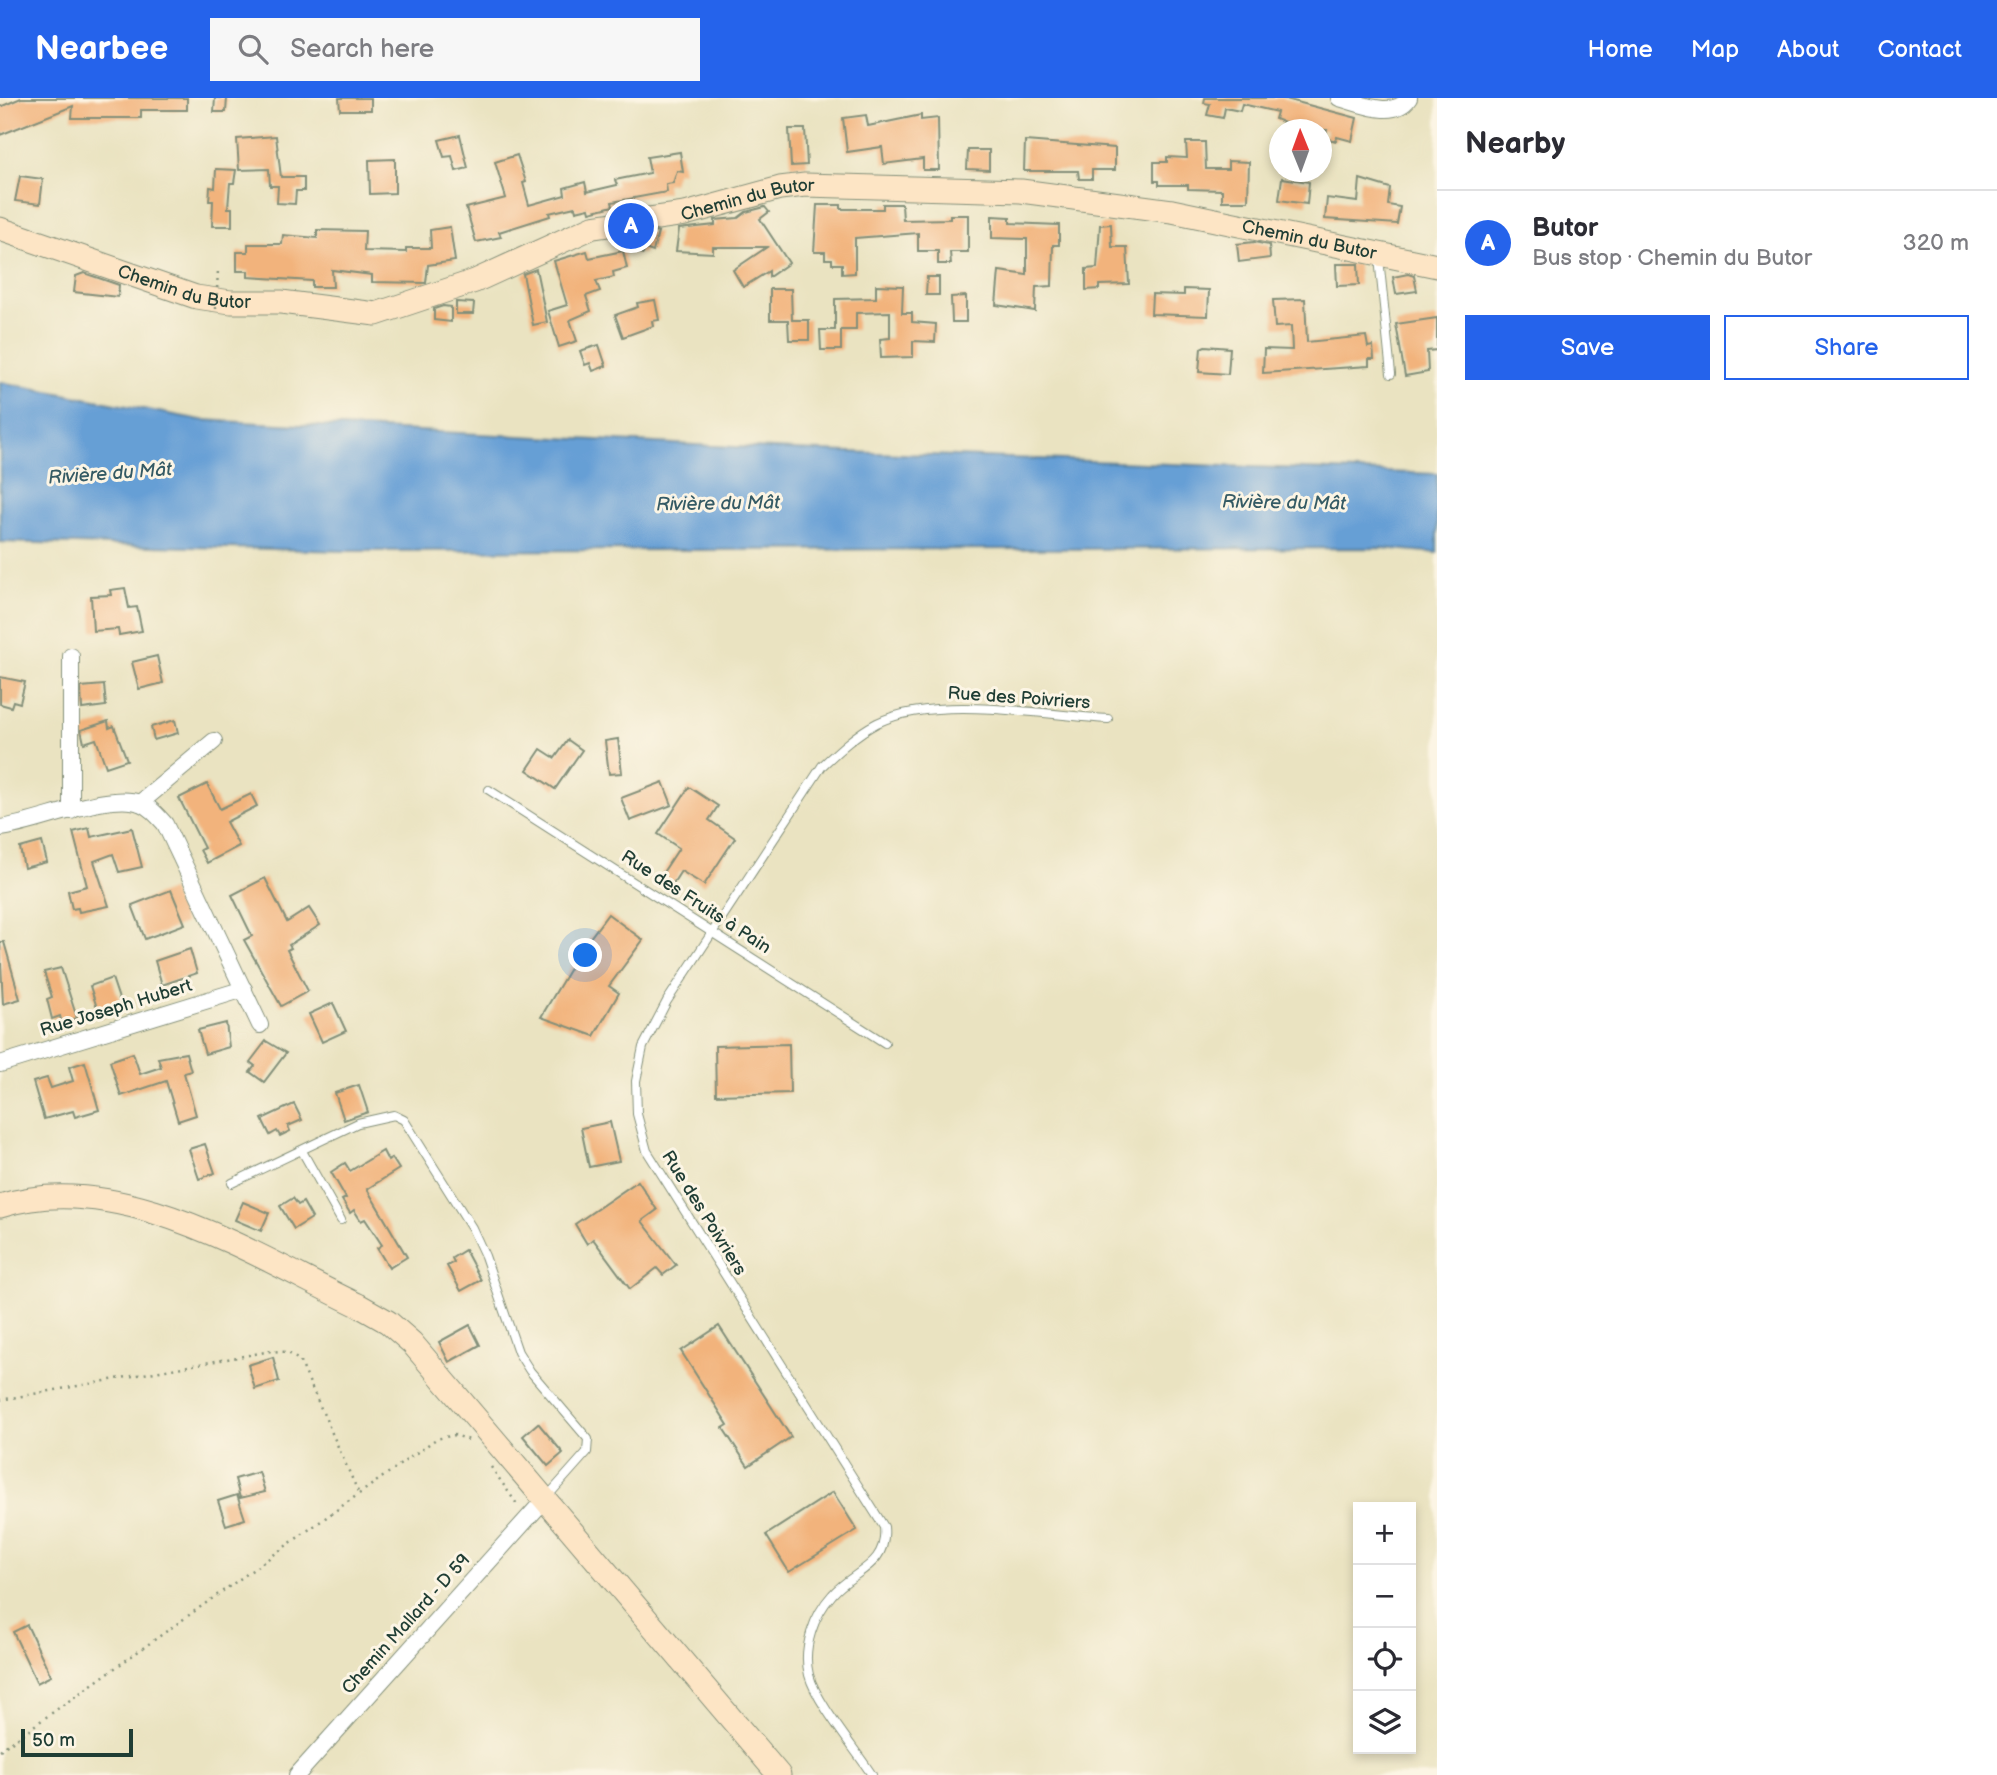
<!DOCTYPE html>
<html lang="en">
<head>
<meta charset="utf-8">
<style>
	body { margin:0; font-family:"Balsamiq Sans",sans-serif; background:#f7f7f7; color:#2b2b33 }
	.controls { position:absolute; right:21px; bottom:21px; display:grid; overflow:hidden; border-radius:0px; box-shadow:0 4px 10px #0003 }
	.controls button { width:63px; height:63px; display:grid; place-items:center; padding:0; border:0; border-bottom:2px solid #e1e1e2; background:#fff; color:#2b2b33; font:35px sans-serif }
	.compass { position:absolute; left:1269px; top:21px; width:63px; height:63px; border-radius:50%; background:#fff; box-shadow:0 4px 10px #0003; rotate:359deg }
	.scale { position:absolute; left:21px; bottom:18px; width:112px; box-sizing:border-box; padding-left:7px; border:4px solid #1f3d34; border-top:0; font-size:19px; line-height:24px; white-space:nowrap; color:#1f3d34; -webkit-text-stroke:5px #fcf5e5; paint-order:stroke }
	.you { position:absolute; left:586px; top:858px; width:24px; height:24px; margin:-18px; border:5px solid #fff; border-radius:50%; background:#1a73e8; box-shadow:0 0 0 10px #1a73e833 }
	.badge { display:grid; place-items:center; width:46px; height:46px; border-radius:50%; background:#2563eb; color:#fff; font-size:23px; font-weight:700 }
	.pin { position:absolute; translate:-50% -50%; border:4px solid #fff; box-shadow:0 2px 7px #0006 }
	.list { margin:0; padding:0; list-style:none }
	h2 { display:flex; justify-content:space-between; align-items:center; height:91px; margin:0; padding:0 28px; font-size:30px }
	h2 small { font-size:23px; font-weight:400; color:#7c7c81 }
	.list li { display:grid; grid-template-columns:46px 1fr auto; gap:21px; align-items:center; box-sizing:border-box; height:105px; padding:0 28px; border-top:2px solid #e1e1e2 }
	.list b { display:block; font-size:26px; white-space:nowrap }
	.list p { margin:0; font-size:23px; white-space:nowrap; color:#7c7c81 }
	.list em { font-size:23px; font-style:normal; color:#7c7c81 }
	.actions { display:flex; gap:14px; padding:21px 28px }
	.actions a { flex:1; padding:16px 0; border:2px solid #2563eb; border-radius:0px; text-align:center; font-size:24px; color:#2563eb }
	.actions .main { background:#2563eb; color:#fff }
	.icon { flex:none; width:38px; height:38px; fill:none; stroke:currentColor; stroke-width:2; stroke-linecap:round; stroke-linejoin:round }
	.map { position:relative; flex:none; width:1437px; height:1677px; overflow:hidden }
	header { display:flex; align-items:center; gap:42px; box-sizing:border-box; height:98px; padding:0 35px; background:#2563eb; color:#fff }
	header strong { font-size:33px }
	nav { display:flex; gap:38px; margin-inline-start:auto; font-size:24px }
	.search { width:490px; height:63px; background:#f7f7f7; display:flex; align-items:center; gap:18px; box-sizing:border-box; padding:0 24px; border-radius:0px; color:#7c7c81; font-size:26px }
	main { display:flex }
	aside { flex:1; background:#fff }
	.map>svg:first-child { display:block }
	.water { fill:#669fd5; stroke:#426e84; stroke-width:2 }
	.building { fill:#f2b37c }
	.lines { fill:none; stroke-linecap:round; stroke-linejoin:round }
	.lane-casing { stroke:#84907a; stroke-width:10 }
	.street-casing { stroke:#84907a; stroke-width:18 }
	.secondary-casing { stroke:#84907a; stroke-width:25 }
	.path { stroke:#84907a; stroke-width:2.5; stroke-dasharray:2 5; stroke-linecap:butt }
	.lane { stroke:#fff; stroke-width:8 }
	.street { stroke:#fff; stroke-width:16 }
	.secondary { stroke:#fde5c5; stroke-width:23 }
	.path-bridge { stroke:#84907a; stroke-width:2.5; stroke-dasharray:2 5; stroke-linecap:butt }
	.labels { text-anchor:middle; dominant-baseline:central; stroke-width:6; stroke-linejoin:round; paint-order:stroke }
	.street-label { font-size:18px; fill:#1f3d34; stroke:#fcf5e5 }
	.water-label { font-size:19px; font-style:italic; fill:#345a64; stroke:#fcf5e5 }
</style>
</head>
<body>
<header>
<strong>Nearbee</strong>
<div class="search"><svg class="icon" aria-label="search" viewBox="0 0 24 24"><circle cx="10" cy="10" r="6"/><path d="M15 15l6 6"/></svg>Search here</div>
<nav><a>Home</a><a>Map</a><a>About</a><a>Contact</a></nav>
</header>
<main>
<div class="map">
<svg width="1437" height="1677" viewBox="0 0 1437 1677">
	<rect width="100%" height="100%" fill="#fcf5e5"/>
	<filter id="ink" filterUnits="userSpaceOnUse"><feTurbulence type="fractalNoise" baseFrequency=".0143" numOctaves="2"/><feDisplacementMap in="SourceGraphic" scale="14" xChannelSelector="R" yChannelSelector="G"/><feConvolveMatrix kernelMatrix="1 2 1 2 8 2 1 2 1" color-interpolation-filters="sRGB"/></filter>
	<filter id="wash" filterUnits="userSpaceOnUse"><feTurbulence type="fractalNoise" baseFrequency=".00686" numOctaves="4" result="noise"/><feDisplacementMap in="SourceGraphic" scale="28" xChannelSelector="R" yChannelSelector="G"/><feGaussianBlur stdDeviation="1.57" result="paint"/><feColorMatrix in="noise" values="0 0 0 0 0 0 0 0 0 0 0 0 0 0 0 0 0 1.4 0 .05"/><feComposite in="paint" operator="in"/></filter>
	<g filter="url(#wash)">
		<rect width="100%" height="100%" fill="#eae3c1"/>
		<polygon class="water" points="0,284 201,322 794,352 1437,376 1437,455 1382,450 346,453 0,444"/>
		<g id="blocks">
			<g class="building">
				<polygon points="21,0 187,0 187,12 141,12 141,20 72,20 73,8 0,37 0,9"/>
				<polygon points="215,0 227,0 226,14 214,14"/>
				<polygon points="339,0 371,0 371,12 340,12"/>
				<polygon points="1205,0 1282,0 1357,20 1352,43 1337,39 1336,43 1325,40 1327,32 1289,32 1290,27 1275,21 1277,14 1242,6 1240,13 1225,10 1223,20 1207,17 1210,6 1204,5"/>
				<polygon points="866,17 868,28 921,17 921,22 938,20 939,72 923,72 923,61 884,66 882,49 847,54 843,20"/>
				<polygon points="789,31 805,31 807,67 791,68"/>
				<polygon points="460,37 468,70 456,73 452,58 444,59 439,42"/>
				<polygon points="276,38 281,79 304,79 304,93 296,93 295,106 277,105 278,88 270,88 269,71 239,72 237,41"/>
				<polygon points="1025,43 1115,50 1115,72 1092,72 1092,81 1079,81 1078,73 1024,73"/>
				<polygon points="1186,44 1205,44 1206,71 1228,71 1228,63 1249,64 1248,103 1222,103 1222,92 1188,91 1188,87 1159,87 1159,83 1154,83 1154,64 1167,64 1167,59 1187,60"/>
				<polygon points="968,52 989,52 989,72 967,71"/>
				<polygon points="680,54 683,74 677,73 673,85 666,86 667,94 612,104 613,108 590,114 589,110 576,113 575,109 549,115 550,118 499,134 501,139 476,144 466,110 506,100 495,64 517,57 526,84 523,85 529,107 565,97 564,90 585,84 587,94 617,87 615,82 650,75 647,59"/>
				<polygon points="395,61 395,95 370,96 369,62"/>
				<polygon points="216,71 236,72 234,85 230,85 228,110 232,110 232,128 212,128 213,103 209,103 210,89 215,90"/>
				<polygon points="20,78 43,81 40,106 15,103"/>
				<polygon points="1282,80 1309,84 1307,106 1279,102"/>
				<polygon points="1360,81 1390,90 1388,107 1400,109 1397,126 1325,121 1327,100 1358,104"/>
				<polygon points="883,106 902,106 903,122 950,121 950,117 968,117 968,154 950,154 951,166 938,166 938,153 918,153 918,135 855,140 855,175 842,176 842,166 832,166 832,161 825,161 825,154 814,154 817,107 841,107 841,111 883,111"/>
				<polygon points="765,109 769,114 760,121 789,165 769,179 769,173 743,189 733,172 767,149 713,149 713,155 676,153 679,131 715,127 715,122 738,120 746,114"/>
				<polygon points="992,118 1010,119 1010,125 1059,127 1059,147 1053,147 1052,188 1036,189 1035,213 996,207 999,173 1027,177 1027,141 992,140"/>
				<polygon points="1111,126 1112,149 1127,149 1129,186 1099,187 1099,191 1086,192 1086,171 1097,170 1100,127"/>
				<polygon points="450,129 455,163 428,167 426,185 372,184 372,177 332,172 333,189 312,189 312,183 248,179 248,173 237,173 237,154 248,154 248,146 282,146 283,137 317,140 317,132 365,133 364,153 406,154 406,150 431,150 430,132"/>
				<polygon points="658,134 653,154 645,151 643,156 631,152 636,137"/>
				<polygon points="1254,144 1269,147 1270,160 1239,164 1237,146"/>
				<polygon points="587,153 589,160 623,153 627,170 613,174 614,179 596,183 600,193 586,198 591,213 570,222 577,243 559,249 548,213 567,207 554,163"/>
				<polygon points="1336,166 1358,166 1359,187 1337,188"/>
				<polygon points="536,171 547,224 533,227 523,176"/>
				<polygon points="84,175 119,187 118,199 74,194 76,178"/>
				<polygon points="1408,176 1414,178 1417,193 1396,196 1393,179"/>
				<polygon points="927,179 939,179 939,197 926,197"/>
				<polygon points="876,187 903,188 902,215 912,215 912,224 936,226 935,244 913,243 913,259 881,260 880,241 890,240 890,214 856,215 856,232 841,232 841,252 821,252 820,232 835,232 835,201 876,200"/>
				<polygon points="770,191 791,191 792,222 809,222 809,242 789,242 788,222 770,222"/>
				<polygon points="1184,191 1209,192 1208,218 1151,216 1152,196 1184,197"/>
				<polygon points="966,198 966,224 952,224 951,199"/>
				<polygon points="1305,201 1307,244 1366,238 1368,249 1373,248 1374,261 1369,261 1369,268 1263,275 1264,251 1292,252 1291,228 1275,229 1273,202"/>
				<polygon points="655,202 659,222 652,223 653,228 623,239 615,217 638,209 637,205"/>
				<polygon points="456,204 474,205 473,216 456,216"/>
				<polygon points="443,208 451,209 451,224 434,222 434,211"/>
				<polygon points="1437,220 1437,252 1427,253 1428,274 1405,278 1396,226"/>
				<polygon points="599,247 606,268 593,273 590,265 585,267 580,253"/>
				<polygon points="1205,248 1230,250 1228,276 1199,274 1201,250"/>
				<polygon points="125,490 129,510 137,509 142,533 119,537 118,531 93,533 91,498 111,497 110,492"/>
				<polygon points="157,558 163,585 139,591 132,564"/>
				<polygon points="0,579 25,584 20,605 13,603 11,609 0,606"/>
				<polygon points="104,587 106,608 82,611 81,589"/>
				<polygon points="175,622 178,635 154,642 151,629"/>
				<polygon points="108,623 109,630 114,628 127,662 106,669 96,641 84,645 81,632"/>
				<polygon points="618,641 622,675 609,676 605,643"/>
				<polygon points="568,642 582,652 555,691 527,672 541,651 555,660"/>
				<polygon points="663,684 672,707 630,723 621,700"/>
				<polygon points="207,686 220,711 251,696 257,708 226,724 239,748 207,765 200,752 204,750 179,700"/>
				<polygon points="689,689 718,708 709,722 735,740 704,787 681,773 672,787 660,779 679,750 658,736"/>
				<polygon points="89,730 91,739 132,730 142,769 119,774 113,756 94,763 109,808 79,814 78,810 72,811 68,793 87,788 73,734"/>
				<polygon points="42,744 47,764 24,770 20,750"/>
				<polygon points="265,780 287,824 309,810 320,827 289,847 291,850 287,852 308,893 281,908 244,842 252,838 232,797"/>
				<polygon points="171,792 185,826 145,841 132,807"/>
				<polygon points="608,816 643,842 609,888 619,895 594,938 541,919 581,852"/>
				<polygon points="0,844 4,844 20,901 3,906"/>
				<polygon points="190,851 197,875 162,887 155,863"/>
				<polygon points="61,870 77,920 62,925 60,918 52,921 47,901 52,899 44,874"/>
				<polygon points="112,880 121,907 113,910 115,915 100,919 90,888"/>
				<polygon points="333,905 346,933 322,944 309,916"/>
				<polygon points="226,925 229,949 205,956 198,932"/>
				<polygon points="266,943 286,955 264,984 250,974 255,968 250,964"/>
				<polygon points="789,946 790,995 716,997 715,948"/>
				<polygon points="133,955 140,976 161,969 158,960 186,955 191,973 184,975 196,1017 178,1023 166,983 121,998 110,963"/>
				<polygon points="85,964 99,1012 75,1019 73,1013 44,1021 33,984 47,980 51,990 73,983 69,969"/>
				<polygon points="359,987 368,1014 344,1022 335,995"/>
				<polygon points="294,1006 302,1022 288,1028 290,1033 280,1038 277,1033 270,1037 262,1021"/>
				<polygon points="610,1024 619,1063 589,1069 581,1030"/>
				<polygon points="205,1046 215,1075 199,1081 189,1051"/>
				<polygon points="383,1053 388,1063 392,1060 399,1071 367,1091 407,1159 389,1170 377,1150 382,1147 365,1121 361,1123 354,1112 350,1115 342,1102 346,1100 331,1074 345,1065 350,1073"/>
				<polygon points="638,1083 657,1112 642,1123 676,1167 663,1177 657,1170 630,1191 593,1141 587,1146 575,1126"/>
				<polygon points="293,1100 298,1107 303,1104 312,1120 294,1131 280,1108"/>
				<polygon points="243,1104 269,1115 261,1133 235,1122"/>
				<polygon points="465,1152 481,1182 461,1193 447,1168 454,1164 452,1160"/>
				<polygon points="470,1227 480,1247 449,1264 439,1244"/>
				<polygon points="719,1228 791,1339 748,1368 723,1330 728,1327 681,1253"/>
				<polygon points="273,1259 279,1283 255,1291 248,1267"/>
				<polygon points="538,1325 563,1355 548,1368 523,1338"/>
				<polygon points="259,1374 265,1394 240,1400 235,1381"/>
				<polygon points="833,1394 857,1432 789,1474 766,1437"/>
				<polygon points="237,1397 245,1421 226,1427 218,1403"/>
				<polygon points="27,1527 51,1578 37,1585 13,1534"/>
			</g>
		</g>
	</g>
	<g filter="url(#ink)">
		<use href="#blocks" fill-opacity="0" stroke="#84907a" stroke-width="2"/>
		<g class="lines">
			<defs>
				<g id="lane">
					<polyline points="1379,160 1391,276"/>
					<polyline points="489,692 885,945"/>
					<polyline points="302,1053 341,1122"/>
					<polyline points="232,1085 358,1025 394,1017 404,1022 472,1130 485,1158 518,1254 530,1273 588,1341 587,1354 547,1399"/>
					<path d="M872,1677C856,1652 816,1604 809,1577C802,1550 814,1517 832,1497C853,1472 888,1469 884,1429L647,1053L637,1016L636,983L643,949L667,903L822,668C839,652 856,636 877,625C935,596 1044,617 1108,621"/>
				</g>
				<g id="street">
					<path d="M1339,0C1359,5 1394,22 1409,0"/>
					<polyline points="140,705 214,643"/>
					<polyline points="71,713 71,558"/>
					<path d="M0,730C37,726 108,693 140,705C150,709 157,717 165,726L260,927"/>
					<polyline points="0,966 244,891"/>
					<polyline points="297,1677 545,1401"/>
				</g>
				<g id="secondary">
					<path id="s1" d="M0,131L196,199L231,204H281L376,216L475,183L593,129L685,116L780,90L805,87L1021,93L1172,113L1437,168"/>
					<path d="M0,1108C120,1070 253,1157 358,1207L388,1224L412,1245L779,1677"/>
				</g>
			</defs>
			<use href="#lane" class="lane-casing"/>
			<use href="#street" class="street-casing"/>
			<use href="#secondary" class="secondary-casing"/>
			<g class="path">
				<polyline points="0,1302 271,1253 287,1254 300,1263 359,1396"/>
				<polyline points="491,1369 519,1409"/>
				<polyline points="0,1652 436,1341 455,1337 469,1342"/>
			</g>
			<use href="#lane" class="lane"/>
			<use href="#street" class="street"/>
			<use href="#secondary" class="secondary"/>
			<polyline class="path-bridge" points="216,211 218,172"/>
		</g>
	</g>
	<g class="labels">
		<g class="street-label">
			<text stroke="none"><textPath href="#s1" startOffset="780">Chemin du Butor</textPath></text>
			<text stroke="none"><textPath href="#s1" startOffset="1348">Chemin du Butor</textPath></text>
			<text stroke="none"><textPath href="#s1" startOffset="194">Chemin du Butor</textPath></text>
			<text transform="translate(1019 600) rotate(4)">Rue des Poivriers</text>
			<text transform="translate(696 804) rotate(33)">Rue des Fruits à Pain</text>
			<text transform="translate(116 910) rotate(-17)">Rue Joseph Hubert</text>
			<text transform="translate(704 1115) rotate(58)">Rue des Poivriers</text>
			<text transform="translate(406 1526) rotate(-48)">Chemin Mallard - D 59</text>
		</g>
		<g class="water-label">
			<text transform="translate(110 376) rotate(-4)">Rivière du Mât</text>
			<text transform="translate(1284 405) rotate(1)">Rivière du Mât</text>
			<text transform="translate(718 406) rotate(-1)">Rivière du Mât</text>
		</g>
	</g>
</svg>
<div class="controls">
<button>+</button>
<button>−</button>
<button><svg class="icon" aria-label="locate" viewBox="0 0 24 24"><circle cx="12" cy="12" r="6"/><path d="M12 2v4M12 18v4M2 12h4M18 12h4"/></svg></button>
<button><svg class="icon" aria-label="layers" viewBox="0 0 24 24"><path d="M12 4l9 5-9 5-9-5zM3 14l9 5 9-5"/></svg></button>
</div>
<svg class="compass" viewBox="-18 -18 36 36"><path d="M0-13l5 13h-10z" fill="#e53935"/><path d="M0 13l5-13h-10z" fill="#7c7c81"/></svg>
<div class="scale">50 m</div>
<div class="you"></div>
<div class="pin badge" style="left:631px;top:128px">A</div>
</div>
<aside>
<h2>Nearby<small></small></h2>
<ul class="list">
<li><span class="badge">A</span><div><b>Butor</b><p>Bus stop · Chemin du Butor</p></div><em>320 m</em></li>
</ul>
<div class="actions"><a class="main">Save</a><a>Share</a></div>
</aside>
</main>
</body>
</html>
